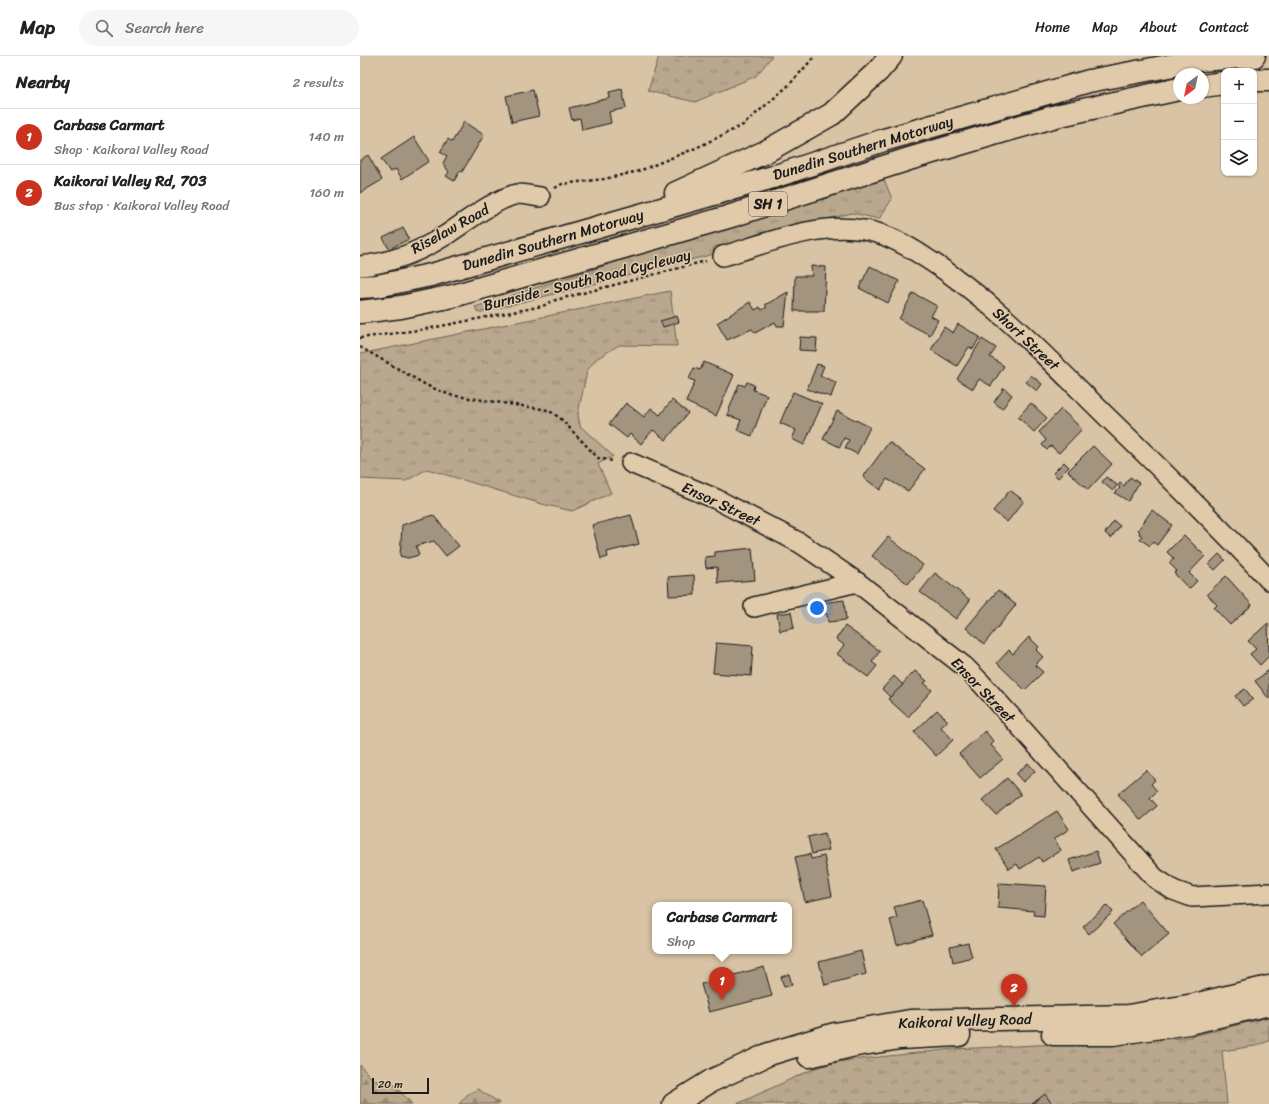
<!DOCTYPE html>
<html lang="en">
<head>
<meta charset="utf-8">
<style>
	body { margin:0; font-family:Sriracha,sans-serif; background:#f6f6f6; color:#222 }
	.controls { position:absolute; right:12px; top:12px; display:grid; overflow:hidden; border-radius:8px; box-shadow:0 1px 3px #0004 }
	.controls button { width:36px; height:36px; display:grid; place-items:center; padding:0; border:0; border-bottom:1px solid #e0e0e0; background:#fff; color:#222; font:20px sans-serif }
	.compass { position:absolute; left:813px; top:12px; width:36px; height:36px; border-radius:50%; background:#fff; box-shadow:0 1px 3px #0004; rotate:213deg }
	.scale { position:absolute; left:12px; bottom:10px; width:57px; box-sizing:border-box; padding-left:4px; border:2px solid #1c1c1c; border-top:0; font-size:11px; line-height:14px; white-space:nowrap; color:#1c1c1c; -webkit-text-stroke:3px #e0caaa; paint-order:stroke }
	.you { position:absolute; left:457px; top:552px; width:14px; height:14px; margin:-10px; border:3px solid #fff; border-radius:50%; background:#1a73e8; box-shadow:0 0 0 6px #1a73e833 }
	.badge { display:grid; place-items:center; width:26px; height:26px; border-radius:50%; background:#c8321e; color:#fff; font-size:13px; font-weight:700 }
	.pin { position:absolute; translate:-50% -33px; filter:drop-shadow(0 1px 2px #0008) }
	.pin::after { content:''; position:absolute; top:21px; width:14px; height:12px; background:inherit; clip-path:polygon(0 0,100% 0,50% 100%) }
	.popup { position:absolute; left:292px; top:846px; width:140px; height:52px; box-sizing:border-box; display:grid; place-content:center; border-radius:8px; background:#fff; filter:drop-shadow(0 1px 3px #0005); font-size:13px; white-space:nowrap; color:#767676 }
	.popup b { font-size:15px; color:#222 }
	.popup::after { content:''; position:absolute; left:50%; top:100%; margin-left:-8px; border:8px solid transparent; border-top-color:#fff }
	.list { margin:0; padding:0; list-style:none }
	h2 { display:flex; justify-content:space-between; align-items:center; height:52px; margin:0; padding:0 16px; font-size:17px }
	h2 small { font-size:13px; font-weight:400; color:#767676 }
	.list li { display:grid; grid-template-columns:26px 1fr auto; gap:12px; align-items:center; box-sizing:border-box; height:56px; padding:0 16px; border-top:1px solid #e0e0e0 }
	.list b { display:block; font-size:15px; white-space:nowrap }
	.list p { margin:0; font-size:13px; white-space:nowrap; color:#767676 }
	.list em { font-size:13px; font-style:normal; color:#767676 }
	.icon { flex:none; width:22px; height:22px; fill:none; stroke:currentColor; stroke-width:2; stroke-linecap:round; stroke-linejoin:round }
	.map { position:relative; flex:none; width:909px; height:1048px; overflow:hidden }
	header { display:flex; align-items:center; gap:24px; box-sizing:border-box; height:56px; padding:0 20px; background:#fff; border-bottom:1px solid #e0e0e0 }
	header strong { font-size:19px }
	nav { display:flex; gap:22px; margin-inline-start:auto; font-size:14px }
	.search { width:280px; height:36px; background:#f6f6f6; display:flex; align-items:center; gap:10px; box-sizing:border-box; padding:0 14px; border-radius:22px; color:#767676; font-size:15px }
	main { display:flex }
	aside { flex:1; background:#fff }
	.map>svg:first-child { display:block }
	.grass { fill:url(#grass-tufts); stroke:#6a6254 }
	.forest { fill:url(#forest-firs); stroke:#6a6254 }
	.building { fill:#a3947f; stroke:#1c1c1c }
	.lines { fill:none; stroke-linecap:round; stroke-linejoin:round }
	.minor-casing { stroke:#1c1c1c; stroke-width:22 }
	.secondary-casing { stroke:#1c1c1c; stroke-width:25 }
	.motorway-casing { stroke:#1c1c1c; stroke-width:25 }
	.path { stroke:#1c1c1c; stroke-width:2.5; stroke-dasharray:3 3; stroke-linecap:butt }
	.minor { stroke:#e0caaa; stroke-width:19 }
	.secondary { stroke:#e0caaa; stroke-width:22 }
	.motorway { stroke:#e0caaa; stroke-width:22 }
	.labels { text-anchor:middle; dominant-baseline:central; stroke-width:3; stroke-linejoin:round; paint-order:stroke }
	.shield { fill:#e0caaa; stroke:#575047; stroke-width:1 }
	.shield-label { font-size:14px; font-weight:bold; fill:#1c1c1c }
	.street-label { font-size:15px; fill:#1c1c1c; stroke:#e0caaa }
</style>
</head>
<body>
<header>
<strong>Map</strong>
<div class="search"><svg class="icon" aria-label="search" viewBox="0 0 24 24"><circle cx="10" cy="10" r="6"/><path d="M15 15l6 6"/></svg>Search here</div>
<nav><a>Home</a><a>Map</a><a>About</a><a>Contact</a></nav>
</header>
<main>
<aside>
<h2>Nearby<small>2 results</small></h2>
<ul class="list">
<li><span class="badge">1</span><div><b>Carbase Carmart</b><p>Shop · Kaikorai Valley Road</p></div><em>140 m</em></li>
<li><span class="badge">2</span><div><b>Kaikorai Valley Rd, 703</b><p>Bus stop · Kaikorai Valley Road</p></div><em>160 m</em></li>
</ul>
</aside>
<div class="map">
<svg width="909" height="1048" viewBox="0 0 909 1048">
	<defs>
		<pattern id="grass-tufts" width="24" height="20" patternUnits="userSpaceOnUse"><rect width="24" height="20" fill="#b9a88d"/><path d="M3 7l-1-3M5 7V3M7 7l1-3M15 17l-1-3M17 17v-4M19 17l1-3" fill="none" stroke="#968872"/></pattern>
		<pattern id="forest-firs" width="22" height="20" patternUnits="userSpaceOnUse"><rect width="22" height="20" fill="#b9a88d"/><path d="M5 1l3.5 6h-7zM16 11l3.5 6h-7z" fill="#968872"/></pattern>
	</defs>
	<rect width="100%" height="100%" fill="#d8c3a4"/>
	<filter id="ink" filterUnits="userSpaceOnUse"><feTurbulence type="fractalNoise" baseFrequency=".025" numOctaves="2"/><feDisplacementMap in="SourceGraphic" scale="8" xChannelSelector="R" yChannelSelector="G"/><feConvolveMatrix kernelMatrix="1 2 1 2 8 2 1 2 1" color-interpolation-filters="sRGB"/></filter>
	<g filter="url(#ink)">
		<g class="grass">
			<polygon points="299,0 412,0 396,20 335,46 288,35"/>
			<polygon points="523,121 532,143 519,163 492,157 354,191 354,198 118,257 115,251"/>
			<polygon points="310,235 317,290 259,289 236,303 227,315 218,358 220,370 253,400 238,408 251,437 212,455 182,448 67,413 46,425 0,423 0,298"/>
			<polygon points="909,961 909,985 895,990 862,995 867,1048 377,1048 455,1012 482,1005 594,993 825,982"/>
		</g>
		<g class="forest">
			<polygon points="0,1009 13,1024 34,1029 52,1048 0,1048"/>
			<polygon points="118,1033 138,1046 139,1048 99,1048 108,1038"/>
		</g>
		<g class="building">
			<polygon points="262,33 266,52 249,56 251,67 222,74 220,62 212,64 209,52 250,42 249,36"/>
			<polygon points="173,34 179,60 152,66 146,40"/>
			<polygon points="104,66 124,79 102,116 100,115 94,125 86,120 89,116 83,107 87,100 80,96 88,83 92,86"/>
			<polygon points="54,81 69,105 42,123 36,113 30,116 21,103"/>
			<polygon points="8,99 22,124 0,137 0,104"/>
			<polygon points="43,172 49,183 29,193 23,182"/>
			<polygon points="451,210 466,211 464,255 434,255 435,220 452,220"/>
			<polygon points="510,210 539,225 528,247 499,232"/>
			<polygon points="428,236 424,270 417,270 415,266 395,277 392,273 367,284 357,267 390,246 395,254 400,251 402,254 407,251 405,249"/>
			<polygon points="553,237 577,250 571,260 578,264 570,279 539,263"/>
			<polygon points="317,260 319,266 303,271 300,265"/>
			<polygon points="598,268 620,281 613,293 609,291 597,310 571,294 584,271 593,277"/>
			<polygon points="440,281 457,282 456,295 439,294"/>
			<polygon points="622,283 636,292 630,301 644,310 631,330 619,323 613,333 597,323"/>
			<polygon points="344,306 374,319 356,360 326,346 335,325 329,323 334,312 340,314"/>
			<polygon points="457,308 464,310 460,320 476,326 471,341 447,333"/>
			<polygon points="671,319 682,328 677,335 666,326"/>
			<polygon points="387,326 394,329 393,334 407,339 392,380 377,374 381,364 367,359 379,328 385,330"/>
			<polygon points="644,332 652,339 642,353 634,346"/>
			<polygon points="433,336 462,348 444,389 432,383 436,374 420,367"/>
			<polygon points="312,344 328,357 306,384 293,374 281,388 270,378 267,382 249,368 266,347 284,361 291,352 300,359"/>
			<polygon points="671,347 687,362 674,376 658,361"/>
			<polygon points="701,353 722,373 699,397 691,390 687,394 682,389 686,384 679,376"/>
			<polygon points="477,355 510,371 497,398 485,392 489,384 484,382 480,391 463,383"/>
			<polygon points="529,386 565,413 548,435 527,423 520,434 503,421"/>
			<polygon points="733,390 752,408 728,434 708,415"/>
			<polygon points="704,406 709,411 698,422 693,417"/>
			<polygon points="746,421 757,429 753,435 742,426"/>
			<polygon points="770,421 779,427 768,445 755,437 760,432 758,430 760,427 764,430"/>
			<polygon points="650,434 664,445 647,466 633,455"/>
			<polygon points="792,454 812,469 797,489 793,486 790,490 780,483 782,480 779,478 780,476 778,474"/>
			<polygon points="73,459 99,490 86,500 74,485 56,490 59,499 48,502 40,500 42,469"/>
			<polygon points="271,459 279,488 247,496 248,501 241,503 232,469"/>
			<polygon points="754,465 760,470 751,482 745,477"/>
			<polygon points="824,479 845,500 829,517 837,525 829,533 814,517 817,515 809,507 814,503 807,496"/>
			<polygon points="528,481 563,509 548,528 512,500"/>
			<polygon points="392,492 395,524 358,527 357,511 346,512 345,501 355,500 355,496"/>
			<polygon points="859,498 865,504 855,514 849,508"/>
			<polygon points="575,517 610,544 596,563 560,536"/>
			<polygon points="334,519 335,539 309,540 308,521"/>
			<polygon points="866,520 892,549 870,569 854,552 857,549 847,538"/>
			<polygon points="638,534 656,549 624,588 606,572"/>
			<polygon points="484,544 486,564 468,566 467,558 463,558 462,547"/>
			<polygon points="431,556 434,572 420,575 417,558"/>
			<polygon points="908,567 909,600 900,609 890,598 896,593 888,585"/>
			<polygon points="485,570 520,595 512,606 517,610 508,621 477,598 484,589 476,583"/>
			<polygon points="669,581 679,591 676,594 683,601 675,609 683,616 665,634 637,607 649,594 653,598"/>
			<polygon points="356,587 393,590 391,620 353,617"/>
			<polygon points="909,614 909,643 895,625"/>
			<polygon points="555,615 567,625 564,627 572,634 548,661 528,643"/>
			<polygon points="534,620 543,629 530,641 522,633"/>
			<polygon points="885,633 893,643 883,650 875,640"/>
			<polygon points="577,654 588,665 581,671 593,684 576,700 554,676"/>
			<polygon points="625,675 634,686 631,689 643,703 620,722 599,698"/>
			<polygon points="668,707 675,715 663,726 656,718"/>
			<polygon points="786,714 795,724 791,728 797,735 790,742 797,750 781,764 758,738"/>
			<polygon points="647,722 661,738 636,759 622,744"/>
			<polygon points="697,755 709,773 694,783 701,794 682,806 679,801 660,813 657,808 649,813 636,793"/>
			<polygon points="465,777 469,794 452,798 448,781"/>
			<polygon points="736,795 740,807 713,816 709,804"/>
			<polygon points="450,798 451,803 464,800 472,840 445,846 435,801"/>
			<polygon points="639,827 686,830 684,860 673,859 674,855 638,852"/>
			<polygon points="562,844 572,879 537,889 530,864 537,862 534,851"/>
			<polygon points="780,844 809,878 782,901 753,868"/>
			<polygon points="747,849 753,856 729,878 723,871"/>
			<polygon points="608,887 612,901 593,906 590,891"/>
			<polygon points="501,895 506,918 465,929 459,906"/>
			<polygon points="404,911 412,940 349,956 341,928"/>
			<polygon points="429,918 432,929 424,931 421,921"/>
			<polygon points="685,1038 692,1048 672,1048"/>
		</g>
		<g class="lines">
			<defs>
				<g id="minor">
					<path d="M363,200C408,187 457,166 504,174C526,177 548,190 566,202C633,244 688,303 744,358C800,412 856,467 909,524"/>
					<path d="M0,210C30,207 61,195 86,179C104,167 138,141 158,138C165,138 173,140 180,141"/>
					<polyline points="271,407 356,443 440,487 497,526 605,611 621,627 795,822 813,834 832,841 909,837"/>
					<polyline points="394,551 497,526"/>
				</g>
				<g id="secondary">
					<polyline points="693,978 753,978 829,967 909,948"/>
					<polyline points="449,1000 491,990 540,982 599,979"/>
					<polyline points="314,1048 351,1025 409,998 475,978 550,965 768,960 834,949 909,931"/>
				</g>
				<g id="motorway">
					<polyline points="894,24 909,24"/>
					<polyline points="843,30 864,27"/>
					<polyline points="316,137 405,96 472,58 518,15 531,0"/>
					<polyline points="0,231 17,230 71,219 413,121 524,84 729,25 840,4 894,0"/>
					<polyline points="0,256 41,251 93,240 368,161 549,103 637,77 700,59 819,33"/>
				</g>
			</defs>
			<use href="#minor" class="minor-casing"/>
			<use href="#secondary" class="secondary-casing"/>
			<use href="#motorway" class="motorway-casing"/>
			<g class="path">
				<polyline points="195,132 202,128 244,123 279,115 336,92 383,69 429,29 455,0"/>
				<polyline points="0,282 66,273 183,250 192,245 346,205"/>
				<polyline points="0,291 68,330 90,339 188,354 200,362 238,402 253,405"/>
			</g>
			<use href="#minor" class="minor"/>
			<use href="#secondary" class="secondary"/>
			<use href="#motorway" class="motorway"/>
		</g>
	</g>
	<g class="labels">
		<rect class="shield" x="389" y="136" width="38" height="24" rx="3"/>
		<g class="shield-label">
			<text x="408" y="148">SH 1</text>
		</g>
		<g class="street-label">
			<text transform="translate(503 92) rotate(-17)">Dunedin Southern Motorway</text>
			<text transform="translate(90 173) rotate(-29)">Riselaw Road</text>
			<text transform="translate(193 184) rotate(-16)">Dunedin Southern Motorway</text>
			<text transform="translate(227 224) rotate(-14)">Burnside - South Road Cycleway</text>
			<text transform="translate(666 283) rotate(43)">Short Street</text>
			<text transform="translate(361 448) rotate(25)">Ensor Street</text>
			<text transform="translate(623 634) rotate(46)">Ensor Street</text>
			<text transform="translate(605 965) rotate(-2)">Kaikorai Valley Road</text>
		</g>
	</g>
</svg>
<div class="controls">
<button>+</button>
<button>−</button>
<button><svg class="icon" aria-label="layers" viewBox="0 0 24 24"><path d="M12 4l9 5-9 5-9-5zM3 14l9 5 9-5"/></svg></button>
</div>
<svg class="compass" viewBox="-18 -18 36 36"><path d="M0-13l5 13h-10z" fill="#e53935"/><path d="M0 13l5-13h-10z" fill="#767676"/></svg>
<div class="scale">20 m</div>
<div class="you"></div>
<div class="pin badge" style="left:362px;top:944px">1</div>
<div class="popup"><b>Carbase Carmart</b>Shop</div>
<div class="pin badge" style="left:654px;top:951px">2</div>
</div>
</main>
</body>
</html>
